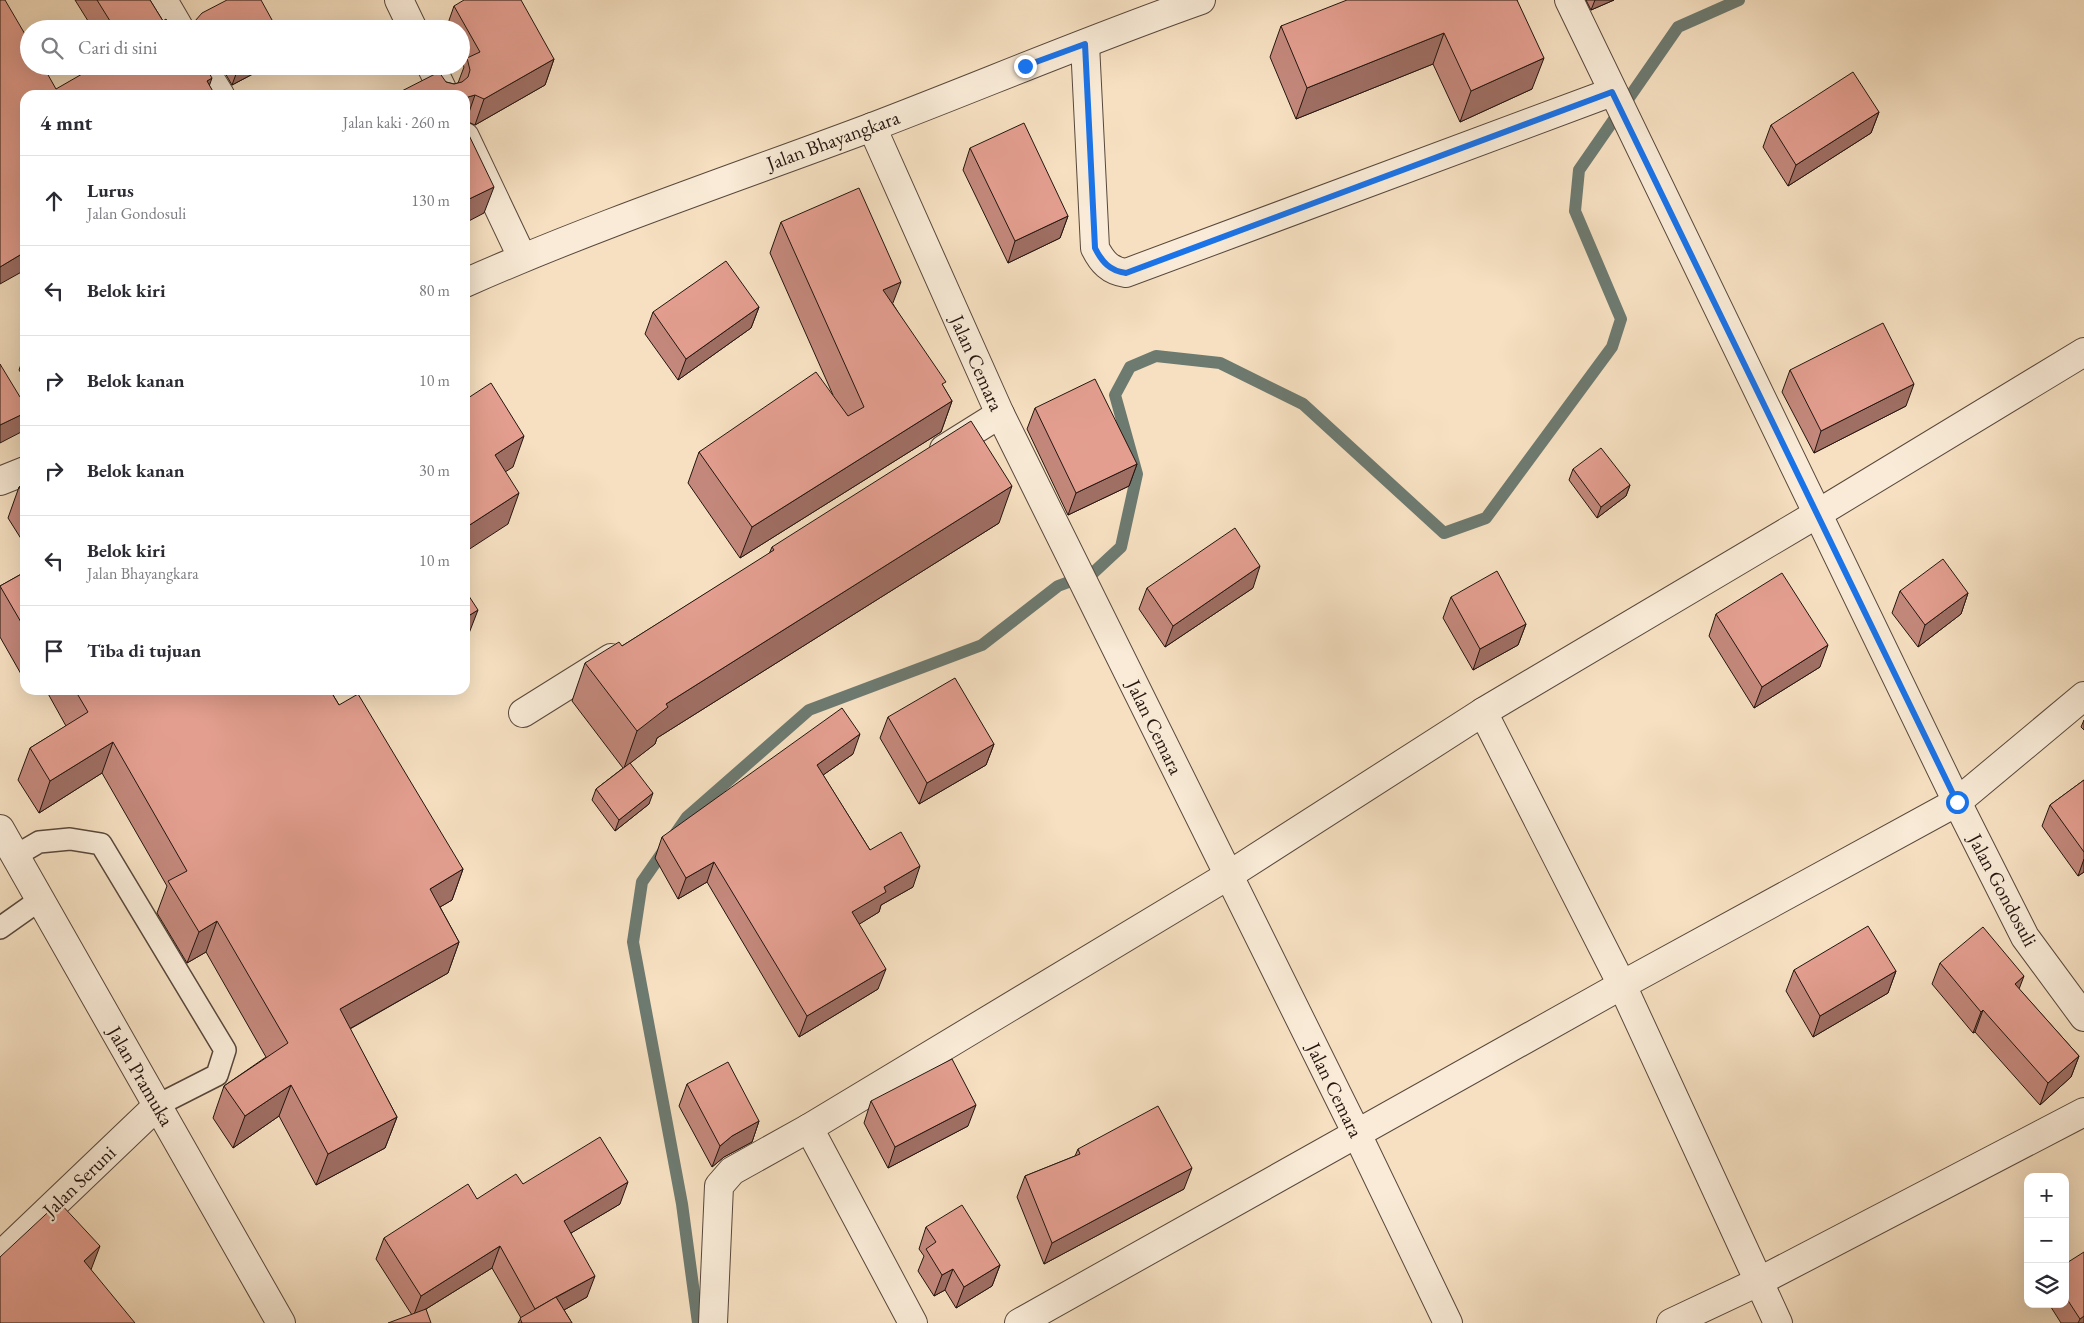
<!DOCTYPE html>
<html lang="id">
<head>
<meta charset="utf-8">
<style>
	body { margin:0; font-family:"EB Garamond",serif; background:#f2f2f3; color:#2b2b33 }
	.controls { position:absolute; right:15px; bottom:15px; display:grid; overflow:hidden; border-radius:10px; box-shadow:0 5px 20px #0002 }
	.controls button { width:45px; height:45px; display:grid; place-items:center; padding:0; border:0; border-bottom:1px solid #e1e1e2; background:#fff; color:#2b2b33; font:25px sans-serif }
	.stop { position:absolute; width:15px; height:15px; margin:-11px; border:4px solid #1a73e8; border-radius:50%; background:#fff }
	.stop.end { background:#1a73e8; border-color:#fff; box-shadow:0 1px 5px #0008 }
	.list { margin:0; padding:0; list-style:none }
	h2 { display:flex; justify-content:space-between; align-items:center; height:65px; margin:0; padding:0 20px; font-size:21px }
	h2 small { font-size:16px; font-weight:400; color:#7c7c81 }
	.list li { display:grid; grid-template-columns:32px 1fr auto; gap:15px; align-items:center; box-sizing:border-box; height:90px; padding:0 20px; border-top:1px solid #e1e1e2 }
	.list b { display:block; font-size:19px; white-space:nowrap }
	.list p { margin:0; font-size:16px; white-space:nowrap; color:#7c7c81 }
	.list em { font-size:16px; font-style:normal; color:#7c7c81 }
	.icon { flex:none; width:28px; height:28px; fill:none; stroke:currentColor; stroke-width:2; stroke-linecap:round; stroke-linejoin:round }
	.map { position:relative; flex:none; width:2084px; height:1323px; overflow:hidden }
	.search { position:absolute; background:#fff; box-shadow:0 5px 20px #0002; left:20px; top:20px; width:450px; height:55px; display:flex; align-items:center; gap:12px; box-sizing:border-box; padding:0 18px; border-radius:28px; color:#7c7c81; font-size:19px }
	.panel { position:absolute; background:#fff; box-shadow:0 5px 20px #0002; left:20px; top:90px; width:450px; height:605px; border-radius:15px }
	.map>svg:first-child { display:block }
	.lines { fill:none; stroke-linecap:round; stroke-linejoin:round }
	.stream { stroke:#6d7a70; stroke-width:12 }
	.service-casing { stroke:#58483c; stroke-width:24 }
	.minor-casing { stroke:#58483c; stroke-width:30 }
	.tertiary-casing { stroke:#58483c; stroke-width:30 }
	.service { stroke:#f9ebd7; stroke-width:21 }
	.minor { stroke:#f9ebd7; stroke-width:28 }
	.tertiary { stroke:#f9ebd7; stroke-width:28 }
	.wall { fill:#c3887b; stroke:#24150f }
	.shaded-wall { fill:#9f6f64; stroke:#24150f }
	.building { fill:#e39e8f; stroke:#24150f }
	.route { stroke:#1a73e8; stroke-width:6 }
	.labels { text-anchor:middle; dominant-baseline:central; stroke-width:4.5; stroke-linejoin:round; paint-order:stroke }
	.street-label { font-size:20px; fill:#24150f; stroke:#f9ebd7 }
</style>
</head>
<body>
<div class="map">
<svg width="2084" height="1323" viewBox="0 0 2084 1323">
	<rect width="100%" height="100%" fill="#f6e0c1"/>
	<filter id="stains"><feTurbulence type="fractalNoise" baseFrequency=".004" numOctaves="4"/><feColorMatrix values="0 0 0 0 .2 0 0 0 0 .09 0 0 0 0 .02 0 0 0 .5 -.17"/></filter>
	<radialGradient id="worn" r=".72"><stop offset=".6" stop-color="#630" stop-opacity="0"/><stop offset="1" stop-color="#630" stop-opacity=".3"/></radialGradient>
	<g class="lines">
		<polyline class="stream" points="698,1323 682,1204 633,942 642,882 687,817 809,710 982,645 1058,586 1093,573 1121,547 1137,474 1115,395 1130,367 1156,356 1220,363 1303,404 1444,533 1486,518 1612,347 1621,319 1575,211 1579,170 1678,27 1739,0"/>
		<defs>
			<g id="service">
				<polyline points="15,856 39,842 70,839 101,844 225,1050 217,1075 158,1105"/>
				<polyline points="0,928 41,899"/>
			</g>
			<g id="minor">
				<polyline points="163,0 180,29"/>
				<polyline points="399,0 413,29"/>
				<polyline points="1569,0 1957,802 2025,937 2084,1017"/>
				<path d="M1085,44L1095,248C1102,262 1110,271 1126,273L1612,92"/>
				<polyline points="202,66 220,95"/>
				<polyline points="431,66 445,95"/>
				<polyline points="872,127 1000,414 1357,1134 1448,1323"/>
				<polyline points="465,137 522,257"/>
				<polyline points="944,449 1000,414"/>
				<polyline points="1483,712 1817,514 2084,352"/>
				<polyline points="523,713 611,658"/>
				<polyline points="0,1256 158,1105"/>
				<polyline points="713,1323 719,1186 732,1171 809,1128"/>
				<polyline points="913,1323 809,1128 1229,875 1483,712 1622,985 1778,1323"/>
				<polyline points="1019,1323 1622,985 1957,802 2084,696"/>
				<polyline points="1671,1323 1758,1282 2084,1112"/>
			</g>
			<g id="tertiary">
				<path d="M465,283C598,224 736,178 872,127C982,85 1090,39 1201,0"/>
				<polyline points="0,481 25,471"/>
				<polyline points="0,829 281,1323"/>
			</g>
		</defs>
		<use href="#service" class="service-casing"/>
		<use href="#minor" class="minor-casing"/>
		<use href="#tertiary" class="tertiary-casing"/>
		<use href="#service" class="service"/>
		<use href="#minor" class="minor"/>
		<use href="#tertiary" class="tertiary"/>
	</g>
	<g class="wall">
		<polygon points="75,0 150,0 163,21 172,29 93,29"/>
		<polygon points="1517,0 1532,89 1460,122 1433,64 1296,119 1270,57 1281,26"/>
		<polygon points="1586,0 1614,0 1591,10"/>
		<polygon points="454,6 554,59 545,85 475,125 466,121 446,82 454,84 458,83 464,67 461,62 461,29 446,29"/>
		<polygon points="221,66 268,66 232,85"/>
		<polygon points="1879,112 1871,133 1788,186 1763,147 1771,125"/>
		<polygon points="970,148 1068,216 1060,238 1008,263 963,170"/>
		<polygon points="781,222 893,304 952,401 941,432 740,558 688,483 699,452 833,395 770,253"/>
		<polygon points="759,307 751,328 678,380 645,334 653,312"/>
		<polygon points="25,353 25,379 19,370"/>
		<polygon points="1790,370 1906,406 1814,453 1782,392"/>
		<polygon points="1035,408 1137,464 1129,486 1068,515 1027,429"/>
		<polygon points="1573,469 1630,485 1626,496 1597,518 1569,480"/>
		<polygon points="25,483 25,545 8,518 19,487"/>
		<polygon points="999,523 657,738 655,744 630,763 649,804 615,831 592,800 596,789 623,768 572,701 585,663 622,646 769,554 772,547"/>
		<polygon points="25,572 25,681 0,637 0,586"/>
		<polygon points="1147,588 1253,588 1165,647 1139,609"/>
		<polygon points="1900,591 1968,593 1961,614 1918,647 1892,613"/>
		<polygon points="1451,597 1526,624 1518,645 1473,670 1443,618"/>
		<polygon points="1716,614 1820,667 1754,708 1709,636"/>
		<polygon points="46,690 330,690 339,705 463,869 452,900 440,907 459,942 448,973 350,1029 397,1117 385,1148 316,1185 279,1116 233,1148 213,1118 224,1086 266,1057 206,952 187,963 157,913 167,886 102,773 39,813 18,780 30,748 66,726"/>
		<polygon points="888,717 994,744 986,765 919,804 880,738"/>
		<polygon points="2084,720 2084,730 2081,727"/>
		<polygon points="853,754 823,775 870,850 913,887 881,905 879,912 859,924 878,989 799,1037 707,882 678,899 655,858 662,837"/>
		<polygon points="2084,780 2084,872 2078,876 2042,826 2050,805"/>
		<polygon points="1940,963 2019,989 2079,1056 2071,1077 2040,1105 1975,1032 1973,1033 1932,984"/>
		<polygon points="1794,970 1896,971 1888,993 1813,1037 1786,991"/>
		<polygon points="687,1084 759,1121 752,1142 724,1157 712,1167 679,1106"/>
		<polygon points="871,1101 968,1126 888,1168 864,1123"/>
		<polygon points="1078,1149 1184,1189 1044,1264 1017,1197 1025,1176 1075,1156"/>
		<polygon points="523,1184 620,1204 571,1233 587,1297 564,1310 572,1323 518,1323 521,1318 492,1268 426,1309 412,1315 376,1259 384,1238 477,1199"/>
		<polygon points="926,1227 1000,1265 992,1286 956,1308 945,1290 934,1296 918,1271 924,1256 919,1249"/>
		<polygon points="2065,1264 2084,1323 2061,1323 2049,1304 2065,1304"/>
	</g>
	<g class="shaded-wall">
		<polygon points="1595,0 1614,0 1591,10"/>
		<polygon points="1444,33 1433,64 1296,119 1307,88"/>
		<polygon points="1544,58 1532,89 1460,122 1471,91"/>
		<polygon points="554,59 545,85 475,125 484,99"/>
		<polygon points="239,66 268,66 232,85"/>
		<polygon points="212,78 206,95 207,81"/>
		<polygon points="475,95 466,121 465,122 465,99 468,97"/>
		<polygon points="1879,112 1871,133 1788,186 1796,165"/>
		<polygon points="494,187 484,213 465,223 465,201"/>
		<polygon points="1068,216 1060,238 1008,263 1015,241"/>
		<polygon points="25,252 25,270 0,284 0,267"/>
		<polygon points="901,282 889,313 883,290"/>
		<polygon points="759,307 751,328 678,380 686,359"/>
		<polygon points="1914,384 1906,406 1814,453 1821,431"/>
		<polygon points="952,401 941,432 740,558 752,527"/>
		<polygon points="25,413 25,430 0,443 0,425"/>
		<polygon points="524,436 513,467 483,486 495,455"/>
		<polygon points="1137,464 1129,486 1068,515 1076,493"/>
		<polygon points="1630,485 1626,496 1597,518 1601,507"/>
		<polygon points="1012,486 999,523 657,738 655,744 624,768 637,731 666,704"/>
		<polygon points="519,493 508,524 465,552 465,528"/>
		<polygon points="1260,566 1253,588 1165,647 1173,626"/>
		<polygon points="1968,593 1961,614 1918,647 1925,625"/>
		<polygon points="478,610 466,641 465,641 465,618"/>
		<polygon points="1526,624 1518,645 1473,670 1480,649"/>
		<polygon points="1828,645 1820,667 1754,708 1762,687"/>
		<polygon points="860,734 853,754 809,785 817,765"/>
		<polygon points="113,742 102,773 39,813 50,781"/>
		<polygon points="994,744 986,765 919,804 927,783"/>
		<polygon points="653,793 649,804 615,831 619,820"/>
		<polygon points="2084,859 2084,872 2078,876"/>
		<polygon points="714,862 707,882 678,899 686,878"/>
		<polygon points="920,866 913,887 881,905 879,912 845,933 852,912 884,887"/>
		<polygon points="463,869 452,900 418,920 430,889"/>
		<polygon points="217,921 206,952 187,963 199,932"/>
		<polygon points="459,942 448,973 328,1041 340,1009"/>
		<polygon points="886,969 878,989 799,1037 807,1016"/>
		<polygon points="1896,971 1888,993 1813,1037 1820,1016"/>
		<polygon points="2024,976 2016,997 2015,984"/>
		<polygon points="1983,1010 1975,1032 1973,1033 1981,1012"/>
		<polygon points="2079,1056 2071,1077 2040,1105 2048,1083"/>
		<polygon points="291,1085 279,1116 233,1148 245,1116"/>
		<polygon points="976,1105 968,1126 888,1168 895,1147"/>
		<polygon points="397,1117 385,1148 316,1185 328,1154"/>
		<polygon points="759,1121 752,1142 724,1157 712,1167 720,1146 732,1136"/>
		<polygon points="1192,1168 1184,1189 1044,1264 1052,1243"/>
		<polygon points="628,1182 620,1204 556,1242 564,1221"/>
		<polygon points="100,1246 89,1275 84,1261"/>
		<polygon points="500,1246 492,1268 413,1317 421,1296"/>
		<polygon points="1000,1265 992,1286 956,1308 964,1287"/>
		<polygon points="953,1269 945,1290 934,1296 942,1275"/>
		<polygon points="595,1276 587,1297 541,1323 535,1309"/>
		<polygon points="2084,1316 2084,1323 2078,1323 2080,1319"/>
	</g>
	<g class="building">
		<polygon points="0,0 5,0 29,41 29,66 43,66 56,89 96,66 205,66 212,78 207,81 215,95 25,95 25,252 0,267"/>
		<polygon points="97,0 150,0 163,21 166,19 172,29 115,29"/>
		<polygon points="227,0 261,0 277,29 172,29 185,22 195,21 202,13"/>
		<polygon points="464,0 521,0 554,59 484,99 475,95 468,97 465,99 465,95 394,95 439,72 446,82 454,84 462,82 468,77 470,70 467,58 480,52 454,6"/>
		<polygon points="1347,0 1517,0 1544,58 1471,91 1444,33 1307,88 1281,26"/>
		<polygon points="1853,72 1879,112 1796,165 1771,125"/>
		<polygon points="1024,123 1068,216 1015,241 970,148"/>
		<polygon points="465,127 494,187 465,201"/>
		<polygon points="859,188 901,282 883,290 946,382 942,384 952,401 752,527 699,452 816,372 848,416 864,407 781,222"/>
		<polygon points="726,261 759,307 686,359 653,312"/>
		<polygon points="1883,323 1914,384 1821,431 1790,370"/>
		<polygon points="0,364 20,397 25,402 25,413 0,425"/>
		<polygon points="1095,379 1137,464 1076,493 1035,408"/>
		<polygon points="491,383 524,436 495,455 519,493 465,528 465,400"/>
		<polygon points="971,421 1012,486 666,704 668,707 637,731 585,663 619,642 622,646 774,550 772,547"/>
		<polygon points="1601,448 1630,485 1601,507 1573,469"/>
		<polygon points="25,483 25,496 19,487"/>
		<polygon points="1235,528 1260,566 1173,626 1147,588"/>
		<polygon points="1943,559 1968,593 1925,625 1900,591"/>
		<polygon points="1497,571 1526,624 1480,649 1451,597"/>
		<polygon points="25,572 25,629 0,586"/>
		<polygon points="1782,573 1828,645 1762,687 1716,614"/>
		<polygon points="465,590 478,610 465,618"/>
		<polygon points="955,678 994,744 927,783 888,717"/>
		<polygon points="75,690 330,690 339,705 358,694 463,869 430,889 459,942 340,1009 397,1117 328,1154 291,1085 245,1116 224,1086 288,1043 217,921 199,932 168,881 187,871 113,742 50,781 30,748 88,712"/>
		<polygon points="842,708 860,734 817,765 870,850 901,832 920,866 884,887 886,892 852,912 886,969 807,1016 714,862 686,878 662,837"/>
		<polygon points="630,763 653,793 619,820 596,789"/>
		<polygon points="2084,780 2084,852 2050,805"/>
		<polygon points="1868,926 1896,971 1820,1016 1794,970"/>
		<polygon points="1983,927 2024,976 2015,984 2079,1056 2048,1083 1983,1010 1981,1012 1940,963"/>
		<polygon points="952,1059 976,1105 895,1147 871,1101"/>
		<polygon points="728,1062 759,1121 732,1136 720,1146 687,1084"/>
		<polygon points="1158,1106 1192,1168 1052,1243 1025,1176 1080,1154 1078,1149"/>
		<polygon points="600,1137 628,1182 564,1221 595,1276 556,1297 535,1309 500,1246 421,1296 384,1238 468,1184 477,1199 516,1174 523,1184"/>
		<polygon points="59,1202 100,1246 84,1261 135,1323 0,1323 0,1257"/>
		<polygon points="962,1205 1000,1265 964,1287 953,1269 942,1275 926,1249 936,1242 926,1227"/>
		<polygon points="2084,1252 2084,1316 2080,1319 2065,1296 2065,1264"/>
		<polygon points="556,1297 572,1323 521,1323 522,1323 520,1318"/>
		<polygon points="426,1309 431,1323 388,1323"/>
	</g>
	<g class="lines">
		<path class="route" d="M1025,66L1085,44L1095,248C1102,262 1110,271 1126,273L1612,92L1957,802"/>
	</g>
	<g class="labels">
		<g class="street-label">
			<text transform="translate(833 140) rotate(-20)">Jalan Bhayangkara</text>
			<text transform="translate(977 363) rotate(66)">Jalan Cemara</text>
			<text transform="translate(1155 727) rotate(64)">Jalan Cemara</text>
			<text transform="translate(2003 890) rotate(62)">Jalan Gondosuli</text>
			<text transform="translate(141 1076) rotate(60)">Jalan Pramuka</text>
			<text transform="translate(1335 1090) rotate(64)">Jalan Cemara</text>
			<text transform="translate(79 1181) rotate(-44)">Jalan Seruni</text>
		</g>
	</g>
	<rect width="100%" height="100%" filter="url(#stains)"/>
	<rect width="100%" height="100%" fill="url(#worn)"/>
</svg>
<div class="controls">
<button>+</button>
<button>−</button>
<button><svg class="icon" aria-label="layers" viewBox="0 0 24 24"><path d="M12 4l9 5-9 5-9-5zM3 14l9 5 9-5"/></svg></button>
</div>
<div class="stop" style="left:1957px;top:802px"></div>
<div class="stop end" style="left:1025px;top:66px"></div>
<div class="search"><svg class="icon" aria-label="search" viewBox="0 0 24 24"><circle cx="10" cy="10" r="6"/><path d="M15 15l6 6"/></svg>Cari di sini</div>
<section class="panel">
<h2>4 mnt<small>Jalan kaki · 260 m</small></h2>
<ul class="list">
<li><svg class="icon" aria-label="ahead" viewBox="0 0 24 24"><path d="M12 20V5M6 11l6-6 6 6"/></svg><div><b>Lurus</b><p>Jalan Gondosuli</p></div><em>130 m</em></li>
<li><svg class="icon" aria-label="left" viewBox="0 0 24 24"><path d="M17 20v-9H6M10 6l-5 5 5 5"/></svg><div><b>Belok kiri</b></div><em>80 m</em></li>
<li><svg class="icon" aria-label="right" viewBox="0 0 24 24"><path d="M7 20v-9h11M14 6l5 5-5 5"/></svg><div><b>Belok kanan</b></div><em>10 m</em></li>
<li><svg class="icon" aria-label="right" viewBox="0 0 24 24"><path d="M7 20v-9h11M14 6l5 5-5 5"/></svg><div><b>Belok kanan</b></div><em>30 m</em></li>
<li><svg class="icon" aria-label="left" viewBox="0 0 24 24"><path d="M17 20v-9H6M10 6l-5 5 5 5"/></svg><div><b>Belok kiri</b><p>Jalan Bhayangkara</p></div><em>10 m</em></li>
<li><svg class="icon" aria-label="arrive" viewBox="0 0 24 24"><path d="M6 21V4h12l-3 4 3 4H6"/></svg><div><b>Tiba di tujuan</b></div></li>
</ul>
</section>
</div>
</body>
</html>
